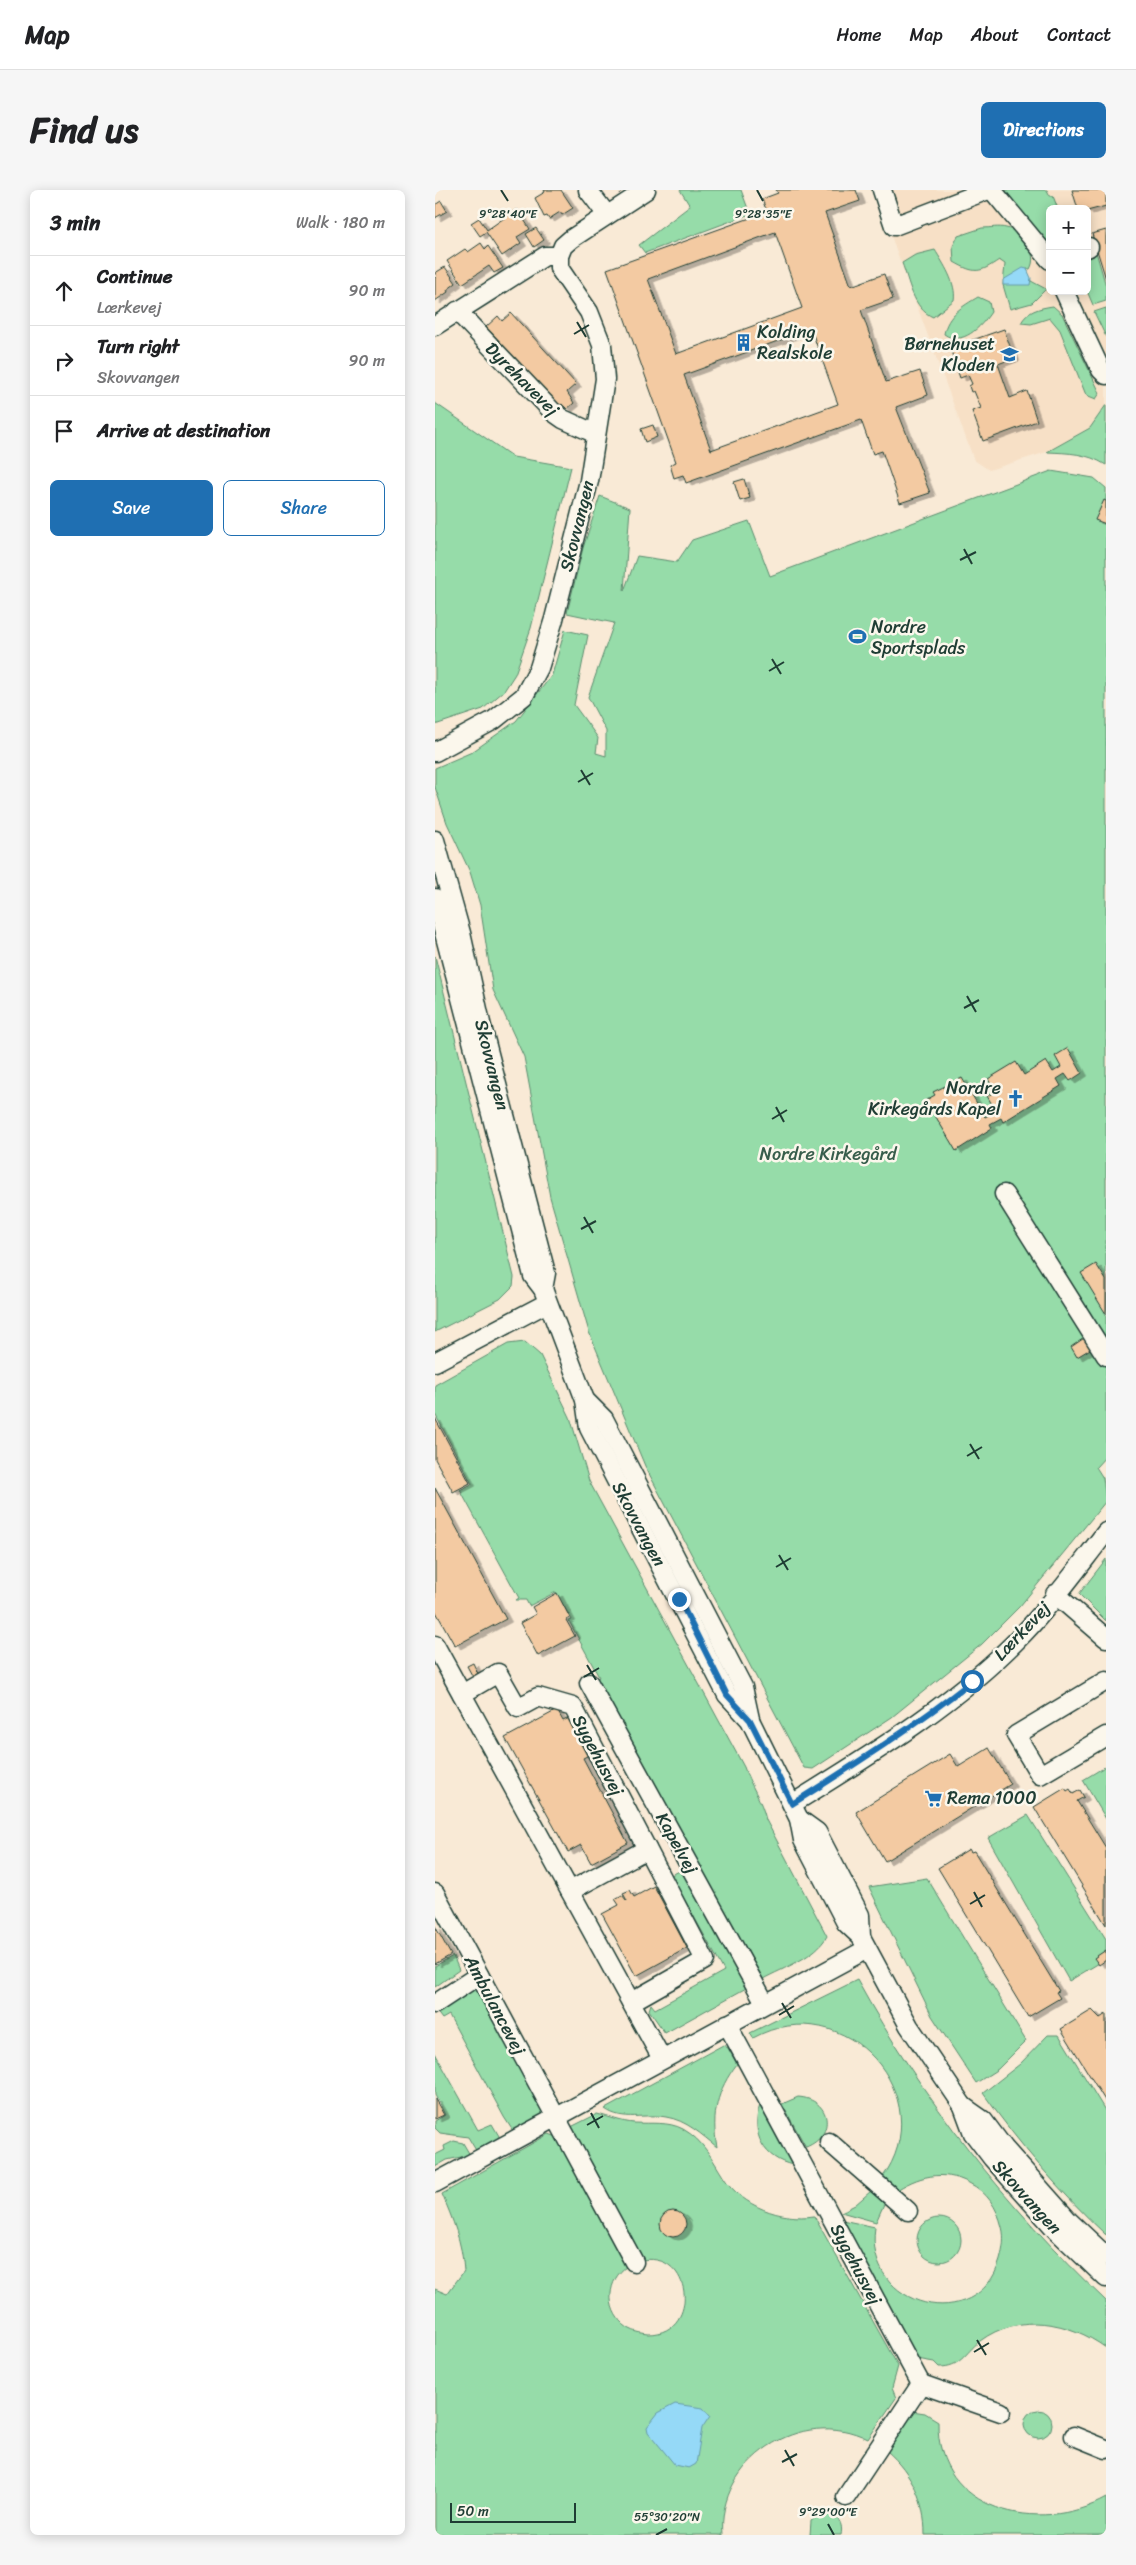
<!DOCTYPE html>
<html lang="en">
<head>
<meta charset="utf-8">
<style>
	body { margin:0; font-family:Sriracha,sans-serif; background:#f6f6f6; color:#202124 }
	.controls { position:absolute; right:15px; top:15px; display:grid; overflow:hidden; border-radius:8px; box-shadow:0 2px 12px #0003 }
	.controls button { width:45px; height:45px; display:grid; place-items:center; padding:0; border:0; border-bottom:1px solid #e0e0e0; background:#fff; color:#202124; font:25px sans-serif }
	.scale { position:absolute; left:15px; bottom:12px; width:126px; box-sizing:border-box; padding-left:5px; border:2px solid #1f3d34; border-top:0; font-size:14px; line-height:18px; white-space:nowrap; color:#1f3d34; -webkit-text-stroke:4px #fbf7ec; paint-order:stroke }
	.stop { position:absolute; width:15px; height:15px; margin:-11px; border:4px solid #1f6fb2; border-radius:50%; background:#fff }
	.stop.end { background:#1f6fb2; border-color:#fff; box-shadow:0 1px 5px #0008 }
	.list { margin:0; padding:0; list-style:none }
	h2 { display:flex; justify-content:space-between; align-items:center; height:65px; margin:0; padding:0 20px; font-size:21px }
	h2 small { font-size:16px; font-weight:400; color:#757577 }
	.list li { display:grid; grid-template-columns:32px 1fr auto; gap:15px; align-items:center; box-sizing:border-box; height:70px; padding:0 20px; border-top:1px solid #e0e0e0 }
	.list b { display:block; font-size:19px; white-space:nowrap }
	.list p { margin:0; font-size:16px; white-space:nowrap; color:#757577 }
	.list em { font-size:16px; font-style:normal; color:#757577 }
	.actions { display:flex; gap:10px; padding:15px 20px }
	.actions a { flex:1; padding:11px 0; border:1px solid #1f6fb2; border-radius:8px; text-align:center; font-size:18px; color:#1f6fb2 }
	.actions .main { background:#1f6fb2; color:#fff }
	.icon { flex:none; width:28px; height:28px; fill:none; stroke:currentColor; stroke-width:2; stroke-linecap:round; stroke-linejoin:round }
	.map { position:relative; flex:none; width:671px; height:2345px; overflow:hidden; border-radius:8px }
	header { display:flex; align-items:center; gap:30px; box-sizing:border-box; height:70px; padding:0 25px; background:#fff; border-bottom:1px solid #e0e0e0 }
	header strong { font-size:24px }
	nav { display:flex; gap:28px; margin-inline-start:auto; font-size:18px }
	.intro { display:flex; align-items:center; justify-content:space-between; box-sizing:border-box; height:120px; padding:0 30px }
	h1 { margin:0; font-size:35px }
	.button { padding:12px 22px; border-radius:8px; background:#1f6fb2; color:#fff; font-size:18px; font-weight:700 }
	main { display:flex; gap:30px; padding:0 30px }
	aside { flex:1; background:#fff; border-radius:8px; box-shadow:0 2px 12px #0003 }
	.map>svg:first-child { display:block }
	.built { fill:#f7e0c6; fill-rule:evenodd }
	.green { fill:#96dca9; stroke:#5a8c6e }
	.water { fill:#95d9f7; stroke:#669ba9 }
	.building { fill:#f3caa2; stroke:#1f3d34; fill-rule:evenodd; filter:url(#shadow) }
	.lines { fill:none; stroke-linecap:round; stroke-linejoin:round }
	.minor-casing { stroke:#1f3d34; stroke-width:21 }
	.minor { stroke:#fbf7ec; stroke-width:18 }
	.route { stroke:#1f6fb2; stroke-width:6 }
	.ticks { fill:none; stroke:#1f3d34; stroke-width:2 }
	.labels { text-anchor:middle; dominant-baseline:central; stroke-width:5; stroke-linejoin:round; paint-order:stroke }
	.poi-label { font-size:18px; fill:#1f3d34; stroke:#fbf7ec; text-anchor:start }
	.street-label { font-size:18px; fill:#1f3d34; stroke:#fbf7ec }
	.park-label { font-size:18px; fill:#375d4b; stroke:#fbf7ec }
	.ticks-label { font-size:12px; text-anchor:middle; fill:#1f3d34; stroke:#fbf7ec; stroke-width:5; stroke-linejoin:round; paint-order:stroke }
</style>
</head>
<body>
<header>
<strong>Map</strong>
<nav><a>Home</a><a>Map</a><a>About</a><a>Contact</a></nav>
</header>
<div class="intro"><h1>Find us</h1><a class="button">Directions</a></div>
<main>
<aside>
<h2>3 min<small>Walk · 180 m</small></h2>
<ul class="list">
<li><svg class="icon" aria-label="ahead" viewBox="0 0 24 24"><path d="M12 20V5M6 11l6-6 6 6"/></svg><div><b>Continue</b><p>Lærkevej</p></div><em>90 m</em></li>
<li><svg class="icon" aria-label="right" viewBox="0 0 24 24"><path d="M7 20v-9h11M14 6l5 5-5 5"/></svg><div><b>Turn right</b><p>Skovvangen</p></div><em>90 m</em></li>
<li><svg class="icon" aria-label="arrive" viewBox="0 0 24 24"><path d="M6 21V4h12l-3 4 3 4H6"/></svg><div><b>Arrive at destination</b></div></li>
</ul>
<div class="actions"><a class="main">Save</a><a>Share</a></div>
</aside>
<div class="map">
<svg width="671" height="2345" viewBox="0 0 671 2345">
	<defs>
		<filter id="shadow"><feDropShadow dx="5.5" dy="3" stdDeviation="0" flood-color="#0004"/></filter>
	</defs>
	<rect width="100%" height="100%" fill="#f9ead6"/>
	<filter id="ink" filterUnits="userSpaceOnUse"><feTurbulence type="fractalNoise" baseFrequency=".02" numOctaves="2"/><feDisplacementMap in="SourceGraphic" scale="10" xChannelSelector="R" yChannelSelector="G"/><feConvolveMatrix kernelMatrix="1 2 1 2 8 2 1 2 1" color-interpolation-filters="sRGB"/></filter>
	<g filter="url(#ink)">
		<path class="built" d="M439,0H671V215L655,238L612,262L554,280L539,270ZM615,19H652V101H615Z"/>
		<g class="green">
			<polygon points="245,0 306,0 315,24 210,63 204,55 255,16"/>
			<polygon points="571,0 612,0 615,6 618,6 623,19 615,19 615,59 576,13"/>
			<path d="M547,38C555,38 564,36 571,38C588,41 604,64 595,79H592L596,91L611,99L597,113L575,119L568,95L570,74L564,70C545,83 540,84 519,72L518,56L523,46Z"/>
			<path d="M500,60C508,73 522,94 519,110L498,127C478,119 474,91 467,73L480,65Z"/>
			<polygon points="661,62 671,96 671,111 658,115 652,101 652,64"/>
			<path d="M543,107L554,112L556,122C546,137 527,157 509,144C512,125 528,116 543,107Z"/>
			<path d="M618,116L627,124L665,203L661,209L651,205L625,140L615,128L596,134L586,133C592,121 604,118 618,116Z"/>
			<polygon points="671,118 671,147 659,122"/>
			<polygon points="0,213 78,267 136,277 96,438 80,484 69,501 48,519 0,535"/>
			<path d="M671,215V275C652,263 634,263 612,262L655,238Z"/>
			<polygon points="616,281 659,288 671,298 671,1266 661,1277 668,1288 671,1311 585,1416 547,1454 457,1527 378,1579 369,1578 210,1276 154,1142 115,1007 89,867 58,800 45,715 35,682 12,633 0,597 0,578 37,562 81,531 117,485 130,440 153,445 139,515 163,548 161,563 171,566 171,541 153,507 179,433 132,423 148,358 165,306 195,318 189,401 202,366 242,372 257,350 314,331 335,386"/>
			<polygon points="0,766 79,1087 78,1096 65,1109 0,1142"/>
			<path d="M90,1152L105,1165L135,1227L154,1291L309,1577C315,1595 327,1610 331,1630L392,1746C381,1767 348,1778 328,1789L161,1489L164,1487L134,1431L137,1430L121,1402L94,1416L91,1410H81L84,1408L25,1300L37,1294L0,1224V1195L73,1154Z"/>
			<polygon points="671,1369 671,1431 644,1404"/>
			<polygon points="671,1576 671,1629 648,1590"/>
			<polygon points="593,1625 671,1749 671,1769 634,1791 553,1648"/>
			<polygon points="247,1680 313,1797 230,1843 214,1820 216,1814 220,1819 289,1781 236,1685"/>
			<polygon points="492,1688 591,1851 563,1879 541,1893 497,1826 434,1697"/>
			<polygon points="18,1766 24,1780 0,1797 0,1776"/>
			<path d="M422,1790C488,1910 571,2016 671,2111V2158C634,2131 584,2122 545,2151C529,2164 526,2177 504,2177L499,2172L482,2169L407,2030L440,2037C428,2119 543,2146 565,2070C568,2059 570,2048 567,2037C562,2017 552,2002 534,1993C508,1979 482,1986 459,2002L447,1988C507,1908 411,1797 318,1848L315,1843Z"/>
			<polygon points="41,1799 44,1801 112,1924 82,1941 78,1941 69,1927 14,1825 7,1829 1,1821"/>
			<path d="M613,1845H624L671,1922V2045C626,2003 584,1954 548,1903L585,1874Z"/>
			<path d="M288,1855L293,1858L302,1874C282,1900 276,1925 282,1957C267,1945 251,1930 231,1927C210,1923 188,1932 170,1919Z"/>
			<polygon points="0,1863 43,1940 57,1934 64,1946 63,1950 42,1962 33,1947 5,1943 0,1938 0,1931 10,1925 0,1905"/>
			<path d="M363,1907C396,1909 402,1945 371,1957L347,1914Z"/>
			<path d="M325,1915L358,1975C329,1969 315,1944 325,1915Z"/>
			<path d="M162,1924C175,1927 186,1932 199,1933C216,1934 233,1931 248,1939C269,1951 277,1969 289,1988C307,2016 346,2031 379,2026L463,2176L457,2198L461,2208L433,2249C367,2215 281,2271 288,2345H0V2099L12,2104L29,2081C27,2052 18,2030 7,2004L114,1944L125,1948L196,2074C174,2085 169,2114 186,2132C193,2140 203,2143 214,2144C265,2144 259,2061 207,2070L136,1937Z"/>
			<polygon points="19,1951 28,1953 35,1965 12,1970 0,1977 0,1965 10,1960 9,1956"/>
			<polygon points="436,2001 449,2014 441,2032 406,2022 420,2015"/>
			<circle cx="504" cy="2050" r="22"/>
			<circle cx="603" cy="2234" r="14"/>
			<path d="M477,2221L490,2223L503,2231C501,2322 605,2345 671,2308V2345H490C490,2311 477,2283 452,2261Z"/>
			<path d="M387,2323C400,2323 409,2331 406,2345H375L376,2331Z"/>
		</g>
		<g class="water">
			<polygon points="588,78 592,79 596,88 595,95 568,95 568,90"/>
			<polygon points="240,2214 268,2218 275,2226 267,2238 261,2274 254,2278 240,2275 213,2242 212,2237 223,2223"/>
		</g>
		<g class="building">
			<polygon points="109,0 126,0 138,18 127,25 125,22 114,29 112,26 109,27 100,8 110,2"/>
			<path d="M341,0H421L425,11L390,23L416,96L449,84L458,109L426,120L451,192L485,181L493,205L461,217L495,303L465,313L447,261L438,264L426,230L251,293L248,285L239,288L235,275L241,272L172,79L332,22L327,9L343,3ZM340,42L367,118L241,164L213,89ZM376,139L403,214L276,260L249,185Z"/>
			<polygon points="637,0 671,0 671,16 652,21 652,19 643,19"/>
			<polygon points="6,11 12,21 0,28 0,15"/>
			<polygon points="82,19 95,39 82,47 86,53 67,66 51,42 45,46 36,33 44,28 52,40"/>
			<polygon points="101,38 109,50 99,57 91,44"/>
			<polygon points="671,40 671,89 657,44"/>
			<polygon points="46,53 50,59 53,56 68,78 59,83 54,76 27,94 12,71 30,59 33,62"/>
			<polygon points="10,77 21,93 12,100 13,102 0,111 0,88 2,86 0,83"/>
			<polygon points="76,123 141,194 132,202 139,213 132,219 127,214 124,216 51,137 63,126 67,131"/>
			<polygon points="569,139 579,168 563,174 575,208 592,201 602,231 548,251 537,221 546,218 539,201 536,202 534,196 537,194 533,185 525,188 515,158"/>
			<polygon points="218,235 222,247 210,252 206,239"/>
			<polygon points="309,289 315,308 305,311 299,292"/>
			<polygon points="669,310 671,311 671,334 660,330"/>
			<polygon points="633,858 647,883 635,891 630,884 622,889 626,896 568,932 566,928 555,934 557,938 521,961 491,910 500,905 498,902 527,888 550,927 561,921 552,906 560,902 553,889 581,872 589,885 611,871 618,882 626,877 620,866"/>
			<polygon points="661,1074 671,1090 671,1124 646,1083"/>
			<polygon points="655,1144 662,1155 642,1167 636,1157"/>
			<polygon points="0,1228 35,1293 18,1302 0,1269"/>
			<polygon points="0,1298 71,1429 20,1456 0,1420"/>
			<polygon points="122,1403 135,1428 131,1430 140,1446 103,1466 85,1433 101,1424 97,1417"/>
			<polygon points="38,1473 44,1486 39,1489 32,1476"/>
			<polygon points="122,1520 128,1531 138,1526 158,1563 148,1568 193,1653 156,1673 146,1655 133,1662 70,1548"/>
			<polygon points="554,1558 576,1594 450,1671 421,1622 515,1564 523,1577"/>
			<polygon points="630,1598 632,1601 635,1599 638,1604 645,1600 649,1607 642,1611 671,1658 671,1735 599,1617"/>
			<polygon points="534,1659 536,1662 539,1661 624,1801 621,1802 625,1808 593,1827 503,1678"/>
			<polygon points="219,1696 252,1758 201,1786 167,1724 184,1715 180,1709 187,1705 192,1711 188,1703 195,1700 199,1707"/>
			<polygon points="0,1736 16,1765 0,1774"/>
			<polygon points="671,1760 671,1770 664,1775 659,1768"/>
			<polygon points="657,1820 665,1828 671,1824 671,1912 626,1839"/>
			<polygon points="0,1909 9,1925 0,1929"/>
			<circle cx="238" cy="2034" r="13"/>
		</g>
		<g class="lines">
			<defs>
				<g id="minor">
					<polyline points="153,0 172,25"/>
					<polyline points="447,0 459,36 553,0"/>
					<polyline points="557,0 615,70"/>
					<polyline points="652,58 654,57"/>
					<polyline points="629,101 666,180 671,185"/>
					<polyline points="22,121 118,222 128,229 161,244"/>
					<polyline points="0,136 110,66 124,66"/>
					<polyline points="0,562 59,530 89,506 104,478 119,429 154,291 170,189 167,155 154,122 124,78 124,66 128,56 136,49 211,0"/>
					<polyline points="0,650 26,743 46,833 111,1083 108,1099"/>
					<polyline points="0,708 98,1086 108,1099 150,1210 154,1238 292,1505 315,1530 364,1629 368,1650 411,1733 426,1747 474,1836 528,1916 538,1943 557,1968 622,2041 671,2088"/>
					<polyline points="569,1004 671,1166"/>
					<polyline points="0,1172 112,1113"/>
					<polyline points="150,1210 169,1229 308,1497 315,1529"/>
					<polyline points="620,1404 671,1448"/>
					<polyline points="0,1455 227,1869"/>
					<polyline points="671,1491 581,1545 605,1585 671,1546"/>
					<polyline points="154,1493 330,1813"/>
					<polyline points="27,1504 63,1483 83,1518 103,1507 138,1517 270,1770 196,1812"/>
					<path d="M357,1614C439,1563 522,1513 589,1443C618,1413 645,1375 671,1342"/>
					<polyline points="364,1629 382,1642 425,1725 426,1747"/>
					<polyline points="135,1701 212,1659"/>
					<polyline points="0,1703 199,2072"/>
					<polyline points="0,1814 44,1785"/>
					<polyline points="292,1834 486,2194 411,2307"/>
					<polyline points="528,1916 548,1930 569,1958 633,2030 671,2066"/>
					<polyline points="394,1952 473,2021"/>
					<polyline points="0,1993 432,1759"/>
					<polyline points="486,2194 566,2222"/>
					<polyline points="639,2246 671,2259"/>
				</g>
			</defs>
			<use href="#minor" class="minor-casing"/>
			<use href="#minor" class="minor"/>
		</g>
	</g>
	<g class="lines" filter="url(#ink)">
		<path class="route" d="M244,1409L292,1505L315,1530L357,1614C419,1575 480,1536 537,1491"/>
	</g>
	<path class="ticks" d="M66,0L73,11M322,0L328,11M142,132L151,147M139,144L154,135M529,359L537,374M525,370L541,362M337,469L346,484M334,481L349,472M146,580L155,595M143,592L158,583M532,806L541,822M529,818L544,810M341,917L349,932M337,929L352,920M149,1027L158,1043M146,1039L161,1031M535,1254L544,1269M532,1266L547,1257M344,1365L353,1380M341,1377L356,1368M152,1475L161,1490M149,1487L164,1478M539,1702L547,1717M535,1714L550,1705M347,1813L356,1828M344,1825L359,1816M156,1923L164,1938M152,1935L168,1926M542,2150L551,2165M539,2162L554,2153M350,2260L359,2276M347,2272L362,2264M393,2334L399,2345M221,2345L232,2339"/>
	<defs>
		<symbol id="building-bare" viewBox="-9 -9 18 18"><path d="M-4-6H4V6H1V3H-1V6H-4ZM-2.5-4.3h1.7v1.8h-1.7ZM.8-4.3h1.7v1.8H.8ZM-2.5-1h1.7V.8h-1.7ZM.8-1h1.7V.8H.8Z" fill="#1f6fb2" stroke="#fbf7ec" stroke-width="2.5" paint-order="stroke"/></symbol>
		<symbol id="school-bare" viewBox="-9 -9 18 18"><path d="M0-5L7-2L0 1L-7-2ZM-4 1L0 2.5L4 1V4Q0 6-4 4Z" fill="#1f6fb2" stroke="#fbf7ec" stroke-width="2.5" paint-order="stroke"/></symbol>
		<symbol id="stadium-bare" viewBox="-9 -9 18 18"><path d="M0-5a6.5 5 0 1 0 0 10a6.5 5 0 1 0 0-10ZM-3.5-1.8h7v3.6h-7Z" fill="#1f6fb2" stroke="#fbf7ec" stroke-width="2.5" paint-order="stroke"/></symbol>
		<symbol id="church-bare" viewBox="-9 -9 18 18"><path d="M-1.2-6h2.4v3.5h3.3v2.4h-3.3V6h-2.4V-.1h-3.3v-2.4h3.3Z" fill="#1f6fb2" stroke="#fbf7ec" stroke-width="2.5" paint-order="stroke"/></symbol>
		<symbol id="supermarket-bare" viewBox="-9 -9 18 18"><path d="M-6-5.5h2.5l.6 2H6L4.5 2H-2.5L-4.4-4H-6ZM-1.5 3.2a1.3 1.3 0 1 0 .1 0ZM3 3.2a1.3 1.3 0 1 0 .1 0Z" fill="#1f6fb2" stroke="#fbf7ec" stroke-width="2.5" paint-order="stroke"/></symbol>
	</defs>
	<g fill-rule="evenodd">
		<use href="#building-bare" x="296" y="140" width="25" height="25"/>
		<use href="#school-bare" x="562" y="152" width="25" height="25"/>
		<use href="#stadium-bare" x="410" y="434" width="25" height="25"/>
		<use href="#church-bare" x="568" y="896" width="25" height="25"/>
		<use href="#supermarket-bare" x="486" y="1596" width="25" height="25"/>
	</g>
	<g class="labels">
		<g class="poi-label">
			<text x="322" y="142">Kolding<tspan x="322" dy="21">Realskole</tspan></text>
			<text x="560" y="154" text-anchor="end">Børnehuset<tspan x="560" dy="21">Kloden</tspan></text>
			<text x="436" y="437">Nordre<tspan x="436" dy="21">Sportsplads</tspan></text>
			<text x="566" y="898" text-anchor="end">Nordre<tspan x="566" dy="21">Kirkegårds Kapel</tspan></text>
			<text x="512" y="1608">Rema 1000</text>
		</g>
		<g class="street-label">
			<text transform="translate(87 189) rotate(45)">Dyrehavevej</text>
			<text transform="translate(142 336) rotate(-76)">Skovvangen</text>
			<text transform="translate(57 875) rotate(76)">Skovvangen</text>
			<text transform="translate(204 1334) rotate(62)">Skovvangen</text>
			<text transform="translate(587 1441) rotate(-47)">Lærkevej</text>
			<text transform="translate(163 1565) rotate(62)">Sygehusvej</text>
			<text transform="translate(242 1653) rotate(61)">Kapelvej</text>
			<text transform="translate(60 1815) rotate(62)">Ambulancevej</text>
			<text transform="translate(592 2007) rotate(48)">Skovvangen</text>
			<text transform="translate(421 2074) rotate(62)">Sygehusvej</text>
		</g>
		<g class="park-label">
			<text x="393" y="964">Nordre Kirkegård</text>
		</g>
	</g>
	<g class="ticks-label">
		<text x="73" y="28">9°28'40"E</text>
		<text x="328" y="28">9°28'35"E</text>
		<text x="393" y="2326">9°29'00"E</text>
		<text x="232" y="2331">55°30'20"N</text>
	</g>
</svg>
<div class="controls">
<button>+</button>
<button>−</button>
</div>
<div class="scale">50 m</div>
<div class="stop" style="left:537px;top:1491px"></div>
<div class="stop end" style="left:244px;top:1409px"></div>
</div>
</main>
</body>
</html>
